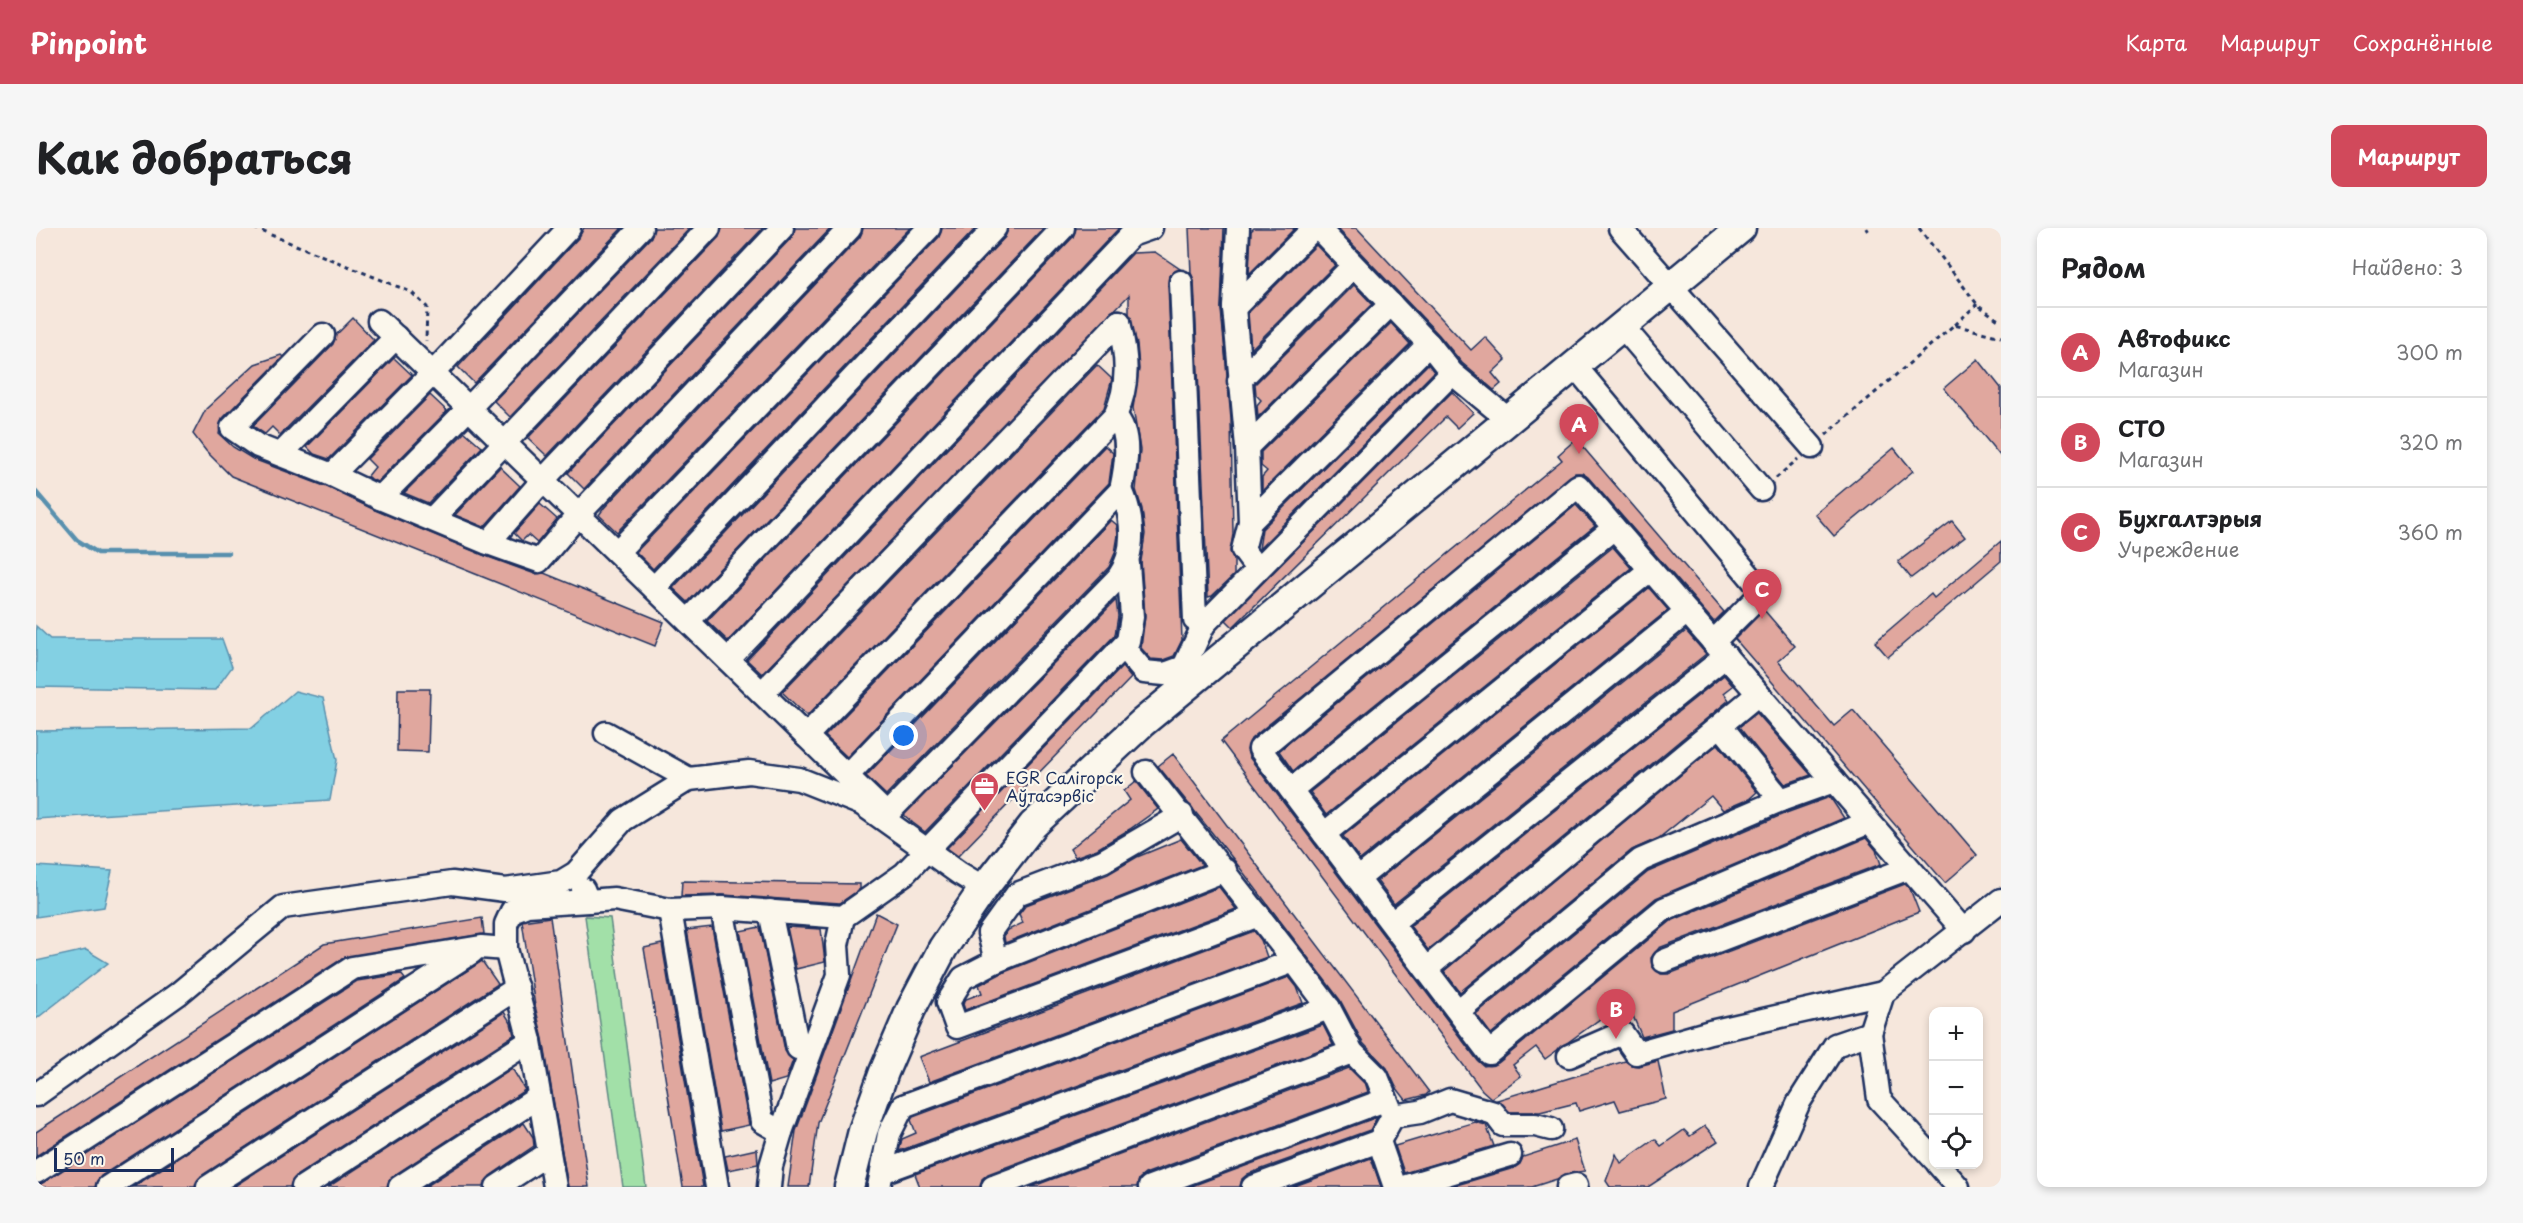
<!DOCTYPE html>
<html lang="ru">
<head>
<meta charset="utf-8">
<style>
	body { margin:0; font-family:"Playpen Sans",sans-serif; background:#f6f6f6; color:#202124 }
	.controls { position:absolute; right:18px; bottom:18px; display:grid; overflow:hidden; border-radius:12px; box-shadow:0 3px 9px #0003 }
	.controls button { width:54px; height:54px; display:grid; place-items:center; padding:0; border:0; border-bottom:2px solid #e0e0e0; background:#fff; color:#202124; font:30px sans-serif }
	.scale { position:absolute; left:18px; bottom:15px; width:120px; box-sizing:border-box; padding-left:6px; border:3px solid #1b2f5e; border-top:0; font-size:16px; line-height:21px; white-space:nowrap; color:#1b2f5e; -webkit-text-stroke:4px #fbf7ec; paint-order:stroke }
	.you { position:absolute; left:868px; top:508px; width:21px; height:21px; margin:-15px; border:4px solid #fff; border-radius:50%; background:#1a73e8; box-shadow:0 0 0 9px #1a73e833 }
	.badge { display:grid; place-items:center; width:39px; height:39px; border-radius:50%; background:#d1495b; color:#fff; font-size:20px; font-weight:700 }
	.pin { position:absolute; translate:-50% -50px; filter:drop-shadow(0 2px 3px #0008) }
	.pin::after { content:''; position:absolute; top:32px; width:21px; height:18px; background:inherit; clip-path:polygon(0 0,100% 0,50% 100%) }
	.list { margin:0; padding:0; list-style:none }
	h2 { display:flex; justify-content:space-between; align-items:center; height:78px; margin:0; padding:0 24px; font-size:26px }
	h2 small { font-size:20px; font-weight:400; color:#757577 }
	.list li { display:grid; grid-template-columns:39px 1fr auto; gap:18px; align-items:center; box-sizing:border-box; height:90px; padding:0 24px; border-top:2px solid #e0e0e0 }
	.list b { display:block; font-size:22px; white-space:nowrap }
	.list p { margin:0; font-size:20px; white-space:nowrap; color:#757577 }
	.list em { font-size:20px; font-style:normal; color:#757577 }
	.icon { flex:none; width:33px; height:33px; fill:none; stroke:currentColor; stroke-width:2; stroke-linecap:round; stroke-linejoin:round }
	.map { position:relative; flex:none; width:1965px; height:959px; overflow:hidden; border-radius:12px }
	header { display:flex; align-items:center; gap:36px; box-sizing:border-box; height:84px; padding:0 30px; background:#d1495b; color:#fff }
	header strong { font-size:28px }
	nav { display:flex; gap:33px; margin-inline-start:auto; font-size:21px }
	.intro { display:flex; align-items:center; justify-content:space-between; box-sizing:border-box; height:144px; padding:0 36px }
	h1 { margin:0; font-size:42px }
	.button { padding:15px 27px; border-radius:12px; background:#d1495b; color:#fff; font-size:21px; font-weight:700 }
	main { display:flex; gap:36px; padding:0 36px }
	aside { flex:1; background:#fff; border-radius:12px; box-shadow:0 3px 9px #0003 }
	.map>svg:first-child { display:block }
	.green { fill:#a2e0a8; stroke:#5e8883; stroke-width:1.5 }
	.water { fill:#83d0e3; stroke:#5990ae; stroke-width:1.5 }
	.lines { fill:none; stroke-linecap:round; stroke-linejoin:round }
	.stream { stroke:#5990ae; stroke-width:4.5 }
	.building { fill:#e0a79e; stroke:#1b2f5e; stroke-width:1.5 }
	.minor-casing { stroke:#1b2f5e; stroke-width:27 }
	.major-casing { stroke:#1b2f5e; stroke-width:33 }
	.path { stroke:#1b2f5e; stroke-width:3; stroke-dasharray:4.5 4.5; stroke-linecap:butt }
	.minor { stroke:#fbf7ec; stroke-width:22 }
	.major { stroke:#fbf7ec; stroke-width:28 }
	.labels { text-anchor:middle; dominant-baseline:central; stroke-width:4.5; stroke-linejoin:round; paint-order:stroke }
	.poi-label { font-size:16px; fill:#1b2f5e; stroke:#fbf7ec; text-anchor:start }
</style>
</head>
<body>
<header>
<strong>Pinpoint</strong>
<nav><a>Карта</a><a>Маршрут</a><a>Сохранённые</a></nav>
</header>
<div class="intro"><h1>Как добраться</h1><a class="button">Маршрут</a></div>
<main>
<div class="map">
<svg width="1965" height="959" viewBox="0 0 1965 959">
	<rect width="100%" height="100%" fill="#f6e7dc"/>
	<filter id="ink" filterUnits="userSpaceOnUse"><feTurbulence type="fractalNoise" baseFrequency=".0167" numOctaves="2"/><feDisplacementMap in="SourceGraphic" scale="12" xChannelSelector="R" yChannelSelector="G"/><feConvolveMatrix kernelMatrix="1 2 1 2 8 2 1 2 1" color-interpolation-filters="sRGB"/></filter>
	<g filter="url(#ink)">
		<polygon class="green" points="549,688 574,690 610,959 587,959"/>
		<g class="water">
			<polygon points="0,398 14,411 186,411 196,439 179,462 0,459"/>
			<polygon points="259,463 287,470 301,532 294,572 0,591 0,503 216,500"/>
			<polygon points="0,638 76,643 68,679 0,689"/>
			<polygon points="50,722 72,735 0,791 0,733"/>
		</g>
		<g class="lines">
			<polyline class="stream" points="0,264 41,312 62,325 192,325"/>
		</g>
		<g class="building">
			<polygon points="548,0 586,0 438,155 422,139 543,9"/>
			<polygon points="618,0 654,0 474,189 458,173 615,9"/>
			<polygon points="686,0 727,0 511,228 492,210 683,9"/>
			<polygon points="759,0 795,0 548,261 532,245 756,9"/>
			<polygon points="827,0 874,0 581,304 563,287 568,280 824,9"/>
			<polygon points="906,0 940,0 617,341 600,324 903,9"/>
			<polygon points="972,0 1008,0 652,374 637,360 969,9"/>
			<polygon points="1040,0 1083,0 692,413 671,393 1037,9"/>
			<polygon points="1153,0 1188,0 1185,81 1195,191 1197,306 1194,324 1198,332 1198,347 1176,368 1172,369 1158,53 1155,45"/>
			<polygon points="1218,0 1259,0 1213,46 1215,3"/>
			<polygon points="1301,0 1321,0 1435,122 1449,109 1470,132 1456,145 1465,156 1458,162 1426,135 1403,107"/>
			<polygon points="1280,17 1299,37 1215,121 1212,85"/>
			<polygon points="1119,24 1144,41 1133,47 1132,55 1146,412 1138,428 1127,432 1115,431 1105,420 1109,388 1105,333 1109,306 1106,281 1100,262 1104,222 1097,180 1103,141 1101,116 1093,86 1093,67 726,446 711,432 1097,25"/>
			<polygon points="1318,57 1336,76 1222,189 1221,177 1225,172 1220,167 1219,156"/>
			<polygon points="317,90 338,112 244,207 236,199 229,206 217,198 297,116 300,107"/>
			<polygon points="1355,95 1374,116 1226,263 1226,249 1231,243 1225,238 1225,224"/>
			<polygon points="245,127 247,129 186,191 183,206 197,219 217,231 291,259 339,282 447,327 499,346 508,345 628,394 619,418 195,248 170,223 157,206 170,181 219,136"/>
			<polygon points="358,130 376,147 293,231 278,226 271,219"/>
			<polygon points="1942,131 1965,160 1965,229 1908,160"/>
			<polygon points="1392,136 1398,144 1223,321 1226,301"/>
			<polygon points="1061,137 1076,151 1068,180 771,488 746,464"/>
			<polygon points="1416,164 1437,185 1421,200 1410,189 1197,399 1190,392"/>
			<polygon points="394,167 411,183 341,254 331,249 339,239 331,231"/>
			<polygon points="429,204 446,219 392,275 368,265"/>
			<polygon points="1540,211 1688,384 1678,394 1552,249 1546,245 1539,245 1215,511 1211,522 1213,529 1442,833 1448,838 1462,835 1635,693 1830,610 1840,622 1845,636 1623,720 1615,730 1616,738 1625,746 1633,746 1869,656 1874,661 1883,684 1636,783 1636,801 1606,809 1590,772 1509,831 1500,819 1477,837 1485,848 1455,870 1446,862 1185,513 1526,232 1522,227"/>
			<polygon points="1069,218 1077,225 1073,255 811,529 789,508"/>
			<polygon points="1858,220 1877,243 1798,308 1779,286"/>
			<polygon points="464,239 484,258 448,299 419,287"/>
			<polygon points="504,276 521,291 501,315 492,307 486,313 478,305"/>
			<polygon points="1540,277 1559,298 1257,543 1243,523"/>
			<polygon points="1075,292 1081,297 1082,307 1079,325 1073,339 850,567 830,548"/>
			<polygon points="1916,293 1929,309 1875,350 1862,334"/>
			<polygon points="1965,313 1965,333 1852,429 1839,414 1895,366 1898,370"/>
			<polygon points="1577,319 1595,340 1290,587 1274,564"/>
			<polygon points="1613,360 1632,382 1324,632 1307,608"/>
			<polygon points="1080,372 1082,388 1079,407 889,604 877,595 868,587"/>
			<polygon points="1728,382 1759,418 1742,433 1798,498 1817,482 1941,627 1909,655 1699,411"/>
			<polygon points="1650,403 1670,426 1358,676 1341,653"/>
			<polygon points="1086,439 1095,450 922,628 911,620"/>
			<polygon points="1688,447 1697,458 1688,465 1693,472 1392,722 1374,698"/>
			<polygon points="362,461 394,461 392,524 361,523"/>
			<polygon points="1721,485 1775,547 1749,556 1703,499"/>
			<polygon points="1682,516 1721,564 1713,571 1687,582 1675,568 1623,610 1596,622 1424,764 1408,743"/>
			<polygon points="1137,526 1393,864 1390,867 1370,872 1360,859 1351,840 1327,815 1304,772 1198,632 1122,538"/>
			<polygon points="1100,553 1122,581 1094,601 1061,621 1039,629 1034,621 1094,572 1088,563"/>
			<polygon points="1794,569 1808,590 1620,670 1455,806 1440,786 1612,644 1750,585"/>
			<polygon points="1145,611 1166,637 969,715 968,708 972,702 987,695 983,686 990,677 1072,646 1101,629"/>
			<polygon points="646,653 824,656 824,661 804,675 687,667 645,668"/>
			<polygon points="1183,659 1200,681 929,782 927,776 930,771 946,765 943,757 966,745"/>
			<polygon points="840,685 861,696 782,895 773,959 752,959 760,903"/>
			<polygon points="514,689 553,959 532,959 507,811 499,778 486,693"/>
			<polygon points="446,690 448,706 309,729 0,928 0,904 288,716"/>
			<polygon points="676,699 713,897 685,903 651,702"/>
			<polygon points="724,699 749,823 757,832 750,851 733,856 704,703"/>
			<polygon points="751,699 785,701 789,734 760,741"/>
			<polygon points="1218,703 1225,712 1231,729 893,854 883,829"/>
			<polygon points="626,716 667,959 647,959 608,720"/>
			<polygon points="446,733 462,756 165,948 159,959 97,959"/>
			<polygon points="365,746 369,751 65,948 59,959 0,959 321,753"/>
			<polygon points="1253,749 1261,759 1267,775 863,923 866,911 880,905 875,892 877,889"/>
			<polygon points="468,784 475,795 478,807 260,948 254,959 197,959"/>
			<polygon points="1287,797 1297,817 952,946 946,951 944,959 884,959 879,946"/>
			<polygon points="1589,833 1595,837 1603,838 1622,833 1630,871 1584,883 1579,872 1543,883 1540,875 1504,884 1474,884 1461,872"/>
			<polygon points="476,840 489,862 357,948 351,959 292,959"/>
			<polygon points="1313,840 1330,857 1332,864 1109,946 1103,951 1101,959 995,959"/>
			<polygon points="1341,889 1334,902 1212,946 1206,951 1204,959 1153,959"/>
			<polygon points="1439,894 1450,897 1458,918 1368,945 1359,918"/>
			<polygon points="488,895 497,909 498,918 454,948 448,959 389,959"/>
			<polygon points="1669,898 1682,913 1612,959 1574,959 1570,953 1580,926 1585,935 1619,911 1625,918 1648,902 1654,908"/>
			<polygon points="1539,912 1549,943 1529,946 1521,951 1496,959 1414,959 1478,940 1484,936 1487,929"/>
			<polygon points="721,921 722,936 692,942 689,928"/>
			<polygon points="1335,930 1345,959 1256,959"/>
		</g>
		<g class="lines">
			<defs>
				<g id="minor">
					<polyline points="1202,0 1198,80 1211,219 1214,294 1207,322 1221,341"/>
					<polyline points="1282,0 1393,116 1416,145 1473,192"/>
					<polyline points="1584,0 1776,219"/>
					<polyline points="1145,54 1159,392 1168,396 1416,145"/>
					<polyline points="1198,80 1278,0"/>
					<polyline points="343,93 843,579"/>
					<polyline points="1586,98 1725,261"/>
					<polyline points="287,107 196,200 222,218 296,247 344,270 452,315 503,333 542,287 814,0"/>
					<polyline points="1539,138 1727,364 1677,414"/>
					<polyline points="1203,153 1317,38"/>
					<polyline points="1211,219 1355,76"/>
					<polyline points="245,226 360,109"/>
					<polyline points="296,247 397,145 533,0"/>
					<polyline points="344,270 433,180 605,0"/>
					<polyline points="396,291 673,0"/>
					<polyline points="1214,294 1393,116"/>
					<polyline points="452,315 507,252 746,0"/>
					<polyline points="581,324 893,0"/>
					<polyline points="618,360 959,0"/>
					<polyline points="652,393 1027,0"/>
					<polyline points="1087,419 1108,444 1129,446 1148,439 1168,396"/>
					<polyline points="692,432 1095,7 1115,0"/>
					<polyline points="726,465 1083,94"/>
					<polyline points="1685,498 1745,572"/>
					<polyline points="570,505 653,551"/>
					<path d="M770,508L1079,188C1094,156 1091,128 1083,94"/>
					<polyline points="1110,544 1258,733 1293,780 1316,824 1341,849 1357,888 1343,913 1359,959"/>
					<path d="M811,548L1085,262C1090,239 1096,205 1079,188"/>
					<polyline points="1255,562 1578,300"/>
					<path d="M851,586L1082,350C1100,324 1098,290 1085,262"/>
					<polyline points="1146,587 1067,633 981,666 953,705 960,733 927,750 912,774 921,799 1223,687"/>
					<polyline points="1833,594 1628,681 1453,825 1224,521 1542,258 1928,703"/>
					<polyline points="1288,606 1614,342"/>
					<polyline points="1322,651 1651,384"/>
					<polyline points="552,673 578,671 634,682 686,680 807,689 868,646 1092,413 1096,389 1092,336"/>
					<polyline points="686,680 726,893 745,904"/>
					<polyline points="634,682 681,959"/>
					<polyline points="734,683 762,820"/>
					<polyline points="1356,695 1690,428"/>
					<polyline points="960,733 1189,642"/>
					<polyline points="1628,733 1873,640"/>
					<polyline points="1390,741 1722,466"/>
					<polyline points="1422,783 1605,632 1745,572 1798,553"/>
					<polyline points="1533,828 1586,805 1600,825 1674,804 1847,765"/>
					<polyline points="0,867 142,766 247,679 416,655 469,662 525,654 540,645 587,592 653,551 713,544 763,551 826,576 923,645 948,660"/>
					<polyline points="1357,888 1384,884 1414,872 1458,885 1467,897 1499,897 1515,901"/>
					<polyline points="1898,931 1843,871 1834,805 1847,765 1965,672"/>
					<polyline points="1902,936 1922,959"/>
					<polyline points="0,944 316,740 445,719 470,721"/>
					<polyline points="846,944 1293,780"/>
					<polyline points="72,959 436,724"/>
					<polyline points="172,959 481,760"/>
					<polyline points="267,959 494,813"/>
					<polyline points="364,959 503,869"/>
					<polyline points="461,959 513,925"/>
					<polyline points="519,959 494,813 470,721 470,696 476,683 491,677 552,673 547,661"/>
					<polyline points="733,959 735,938 745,904 803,747 801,717 807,689"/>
					<polyline points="843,959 853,906 867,878 1258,733"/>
					<polyline points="957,959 1316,824"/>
					<polyline points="1114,959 1349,872"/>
					<polyline points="1217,959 1343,913"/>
					<polyline points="1367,959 1474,927"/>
					<polyline points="1532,959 1540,957"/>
					<polyline points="1725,959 1763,874 1799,817 1834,805"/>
				</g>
				<polyline id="major" points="813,959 827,903 848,844 875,781 907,720 948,660 997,597 1106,495 1705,0"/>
			</defs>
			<use href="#minor" class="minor-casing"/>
			<use href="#major" class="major-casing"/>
			<g class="path">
				<polyline points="218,0 375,64 391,79 390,113"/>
				<polyline points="1830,0 1831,2 1834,0"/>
				<polyline points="1883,0 1941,76 1965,94"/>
				<polyline points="1919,97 1941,76"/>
				<polyline points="1790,207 1918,97 1965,109"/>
				<polyline points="1740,250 1762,231"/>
			</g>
			<use href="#minor" class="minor"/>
			<use href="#major" class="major"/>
		</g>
	</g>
	<defs>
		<symbol id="office-pin" viewBox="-11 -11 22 30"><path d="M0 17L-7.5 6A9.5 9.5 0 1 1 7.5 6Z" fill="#d1495b" stroke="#fbf7ec"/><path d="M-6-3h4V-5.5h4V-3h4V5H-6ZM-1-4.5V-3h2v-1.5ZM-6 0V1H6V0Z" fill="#fff"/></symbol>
	</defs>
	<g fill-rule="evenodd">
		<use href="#office-pin" x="932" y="542" width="33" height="45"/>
	</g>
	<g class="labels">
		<g class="poi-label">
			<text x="970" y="549">EGR Салігорск<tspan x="970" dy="18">Аўтасэрвіс</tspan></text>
		</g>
	</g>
</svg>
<div class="controls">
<button>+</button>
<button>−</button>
<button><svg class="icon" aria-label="locate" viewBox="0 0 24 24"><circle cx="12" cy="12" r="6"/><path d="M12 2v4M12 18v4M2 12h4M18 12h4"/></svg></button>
</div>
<div class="scale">50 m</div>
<div class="you"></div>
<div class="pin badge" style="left:1543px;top:226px">A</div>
<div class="pin badge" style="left:1580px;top:811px">B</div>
<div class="pin badge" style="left:1726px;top:391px">C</div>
</div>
<aside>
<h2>Рядом<small>Найдено: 3</small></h2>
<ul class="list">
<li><span class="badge">A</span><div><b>Автофикс</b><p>Магазин</p></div><em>300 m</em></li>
<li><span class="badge">B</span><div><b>СТО</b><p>Магазин</p></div><em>320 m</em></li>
<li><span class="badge">C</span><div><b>Бухгалтэрыя</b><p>Учреждение</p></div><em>360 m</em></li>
</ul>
</aside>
</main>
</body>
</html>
